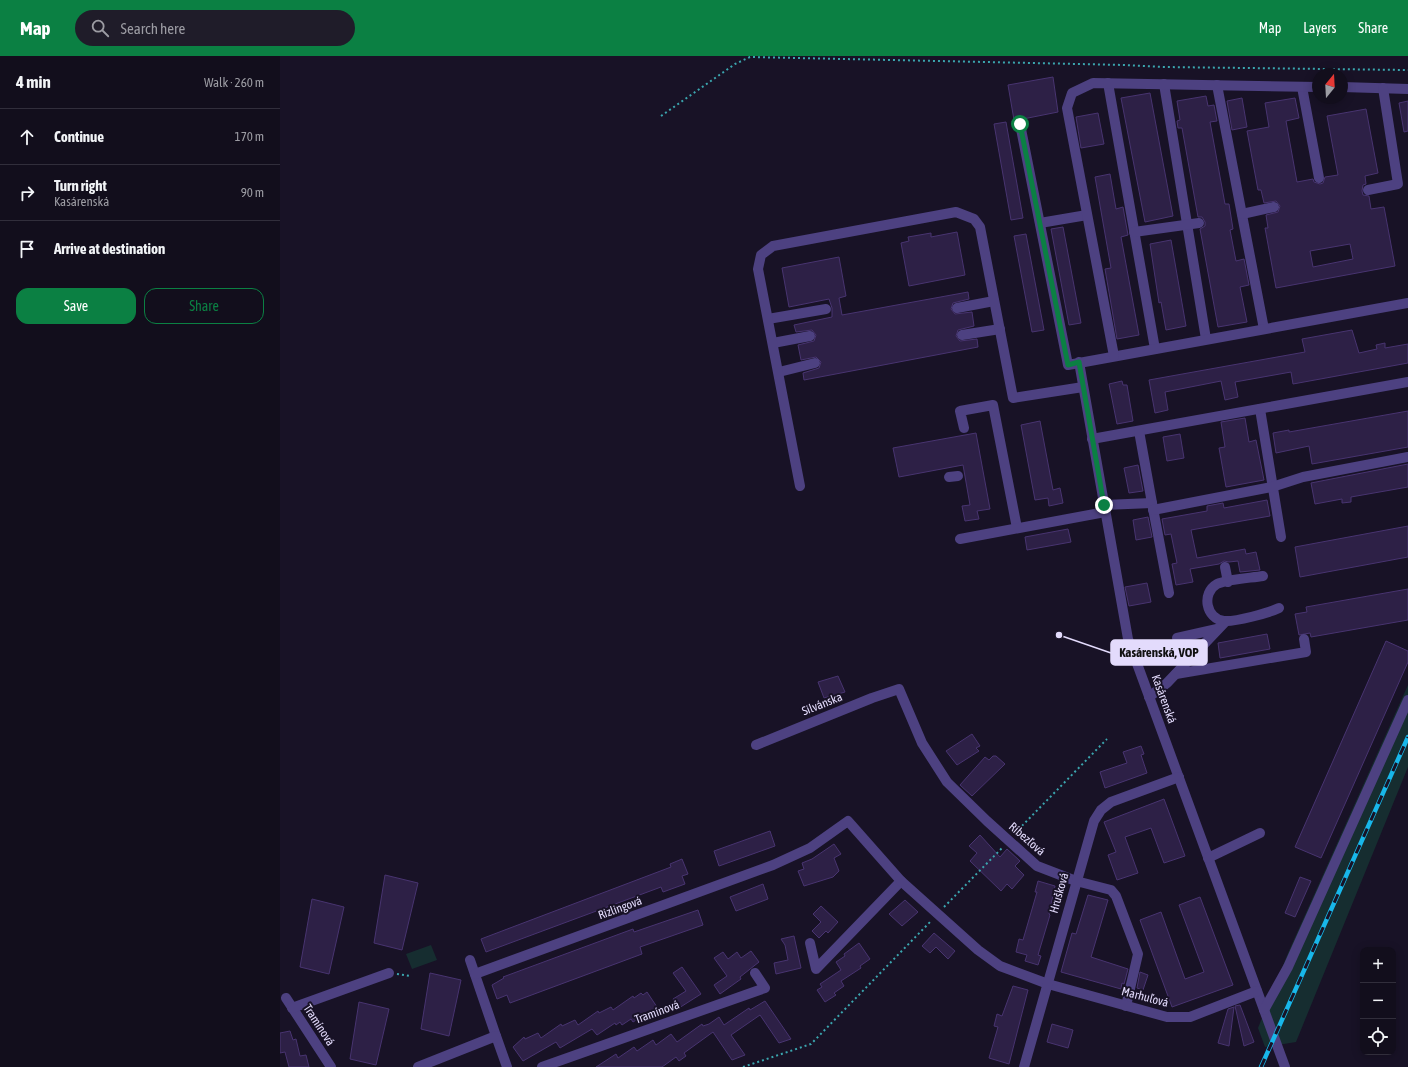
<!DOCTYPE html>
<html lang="en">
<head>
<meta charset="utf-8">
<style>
	body { margin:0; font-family:"Asap Condensed",sans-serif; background:#1f1c29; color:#f1f3f6 }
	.controls { position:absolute; right:12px; bottom:12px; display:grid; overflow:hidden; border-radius:8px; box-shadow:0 2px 10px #0003 }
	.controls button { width:36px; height:36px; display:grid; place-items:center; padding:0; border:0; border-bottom:1px solid #312e3b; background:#120e1c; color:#f1f3f6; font:20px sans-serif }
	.compass { position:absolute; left:1032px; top:12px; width:36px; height:36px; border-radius:50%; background:#120e1c; box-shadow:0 2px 10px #0003; rotate:18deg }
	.stop { position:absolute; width:12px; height:12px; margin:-9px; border:3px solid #0b8043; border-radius:50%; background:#fff }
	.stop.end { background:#0b8043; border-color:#fff; box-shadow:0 1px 4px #0008 }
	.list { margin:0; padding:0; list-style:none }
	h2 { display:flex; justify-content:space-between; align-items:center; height:52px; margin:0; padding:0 16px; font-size:17px }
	h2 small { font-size:13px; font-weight:400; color:#9c9ca3 }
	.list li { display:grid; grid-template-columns:26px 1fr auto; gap:12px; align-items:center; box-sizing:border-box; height:56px; padding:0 16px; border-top:1px solid #312e3b }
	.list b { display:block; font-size:15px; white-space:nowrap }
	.list p { margin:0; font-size:13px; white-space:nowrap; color:#9c9ca3 }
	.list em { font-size:13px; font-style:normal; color:#9c9ca3 }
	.actions { display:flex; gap:8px; padding:12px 16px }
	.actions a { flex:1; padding:9px 0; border:1px solid #0b8043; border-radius:12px; text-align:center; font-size:14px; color:#0b8043 }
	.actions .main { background:#0b8043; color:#fff }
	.icon { flex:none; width:22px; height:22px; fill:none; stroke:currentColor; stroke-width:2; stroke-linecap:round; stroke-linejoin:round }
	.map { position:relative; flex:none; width:1128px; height:1011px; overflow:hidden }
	header { display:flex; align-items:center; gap:24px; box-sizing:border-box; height:56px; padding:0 20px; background:#0b8043; color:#fff }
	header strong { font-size:19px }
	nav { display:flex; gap:22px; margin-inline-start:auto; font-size:14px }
	.search { width:280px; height:36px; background:#1f1c29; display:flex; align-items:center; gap:10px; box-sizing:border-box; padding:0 14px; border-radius:22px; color:#9c9ca3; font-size:15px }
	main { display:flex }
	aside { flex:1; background:#120e1c }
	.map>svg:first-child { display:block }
	.green { fill:#162d30 }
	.building { fill:#2d2046; stroke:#483470; fill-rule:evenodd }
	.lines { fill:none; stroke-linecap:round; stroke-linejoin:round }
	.path { stroke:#3ba6af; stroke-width:2; stroke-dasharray:2 3; stroke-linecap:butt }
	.minor { stroke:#4d4181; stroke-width:10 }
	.rail-casing { stroke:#18b7ea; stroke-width:4.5 }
	.rail { stroke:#181226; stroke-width:3; stroke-dasharray:9; stroke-linecap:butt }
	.route { stroke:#0b8043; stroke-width:5 }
	.labels { text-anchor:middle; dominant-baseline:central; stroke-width:4; stroke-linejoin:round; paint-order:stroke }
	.street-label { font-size:12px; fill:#e3dbfc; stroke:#181226 }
	.leader { fill:none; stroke:#e3dbfc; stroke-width:1.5 }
	.callout-dot { fill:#e3dbfc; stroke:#181226; stroke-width:1.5 }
	.callout { fill:#e3dbfc; stroke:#e3dbfc; stroke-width:1.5 }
	.callout-label { font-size:13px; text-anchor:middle; font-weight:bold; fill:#111 }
</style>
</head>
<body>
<header>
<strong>Map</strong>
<div class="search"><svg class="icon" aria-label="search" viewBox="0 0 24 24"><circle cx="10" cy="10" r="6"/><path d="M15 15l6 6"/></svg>Search here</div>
<nav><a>Map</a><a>Layers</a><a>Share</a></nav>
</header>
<main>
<aside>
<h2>4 min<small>Walk · 260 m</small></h2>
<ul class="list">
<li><svg class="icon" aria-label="ahead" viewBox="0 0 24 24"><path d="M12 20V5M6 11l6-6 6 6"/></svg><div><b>Continue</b></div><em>170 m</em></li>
<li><svg class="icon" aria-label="right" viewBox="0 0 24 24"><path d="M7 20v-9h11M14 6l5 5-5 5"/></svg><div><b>Turn right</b><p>Kasárenská</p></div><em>90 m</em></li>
<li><svg class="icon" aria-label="arrive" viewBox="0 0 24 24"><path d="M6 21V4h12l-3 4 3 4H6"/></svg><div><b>Arrive at destination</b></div></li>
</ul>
<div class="actions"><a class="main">Save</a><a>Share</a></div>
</aside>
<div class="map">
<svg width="1128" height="1011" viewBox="0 0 1128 1011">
	<rect width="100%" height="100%" fill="#181226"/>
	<g class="green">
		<polygon points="1128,629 1128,711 1016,986 985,991 978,972 1008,897"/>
		<polygon points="151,889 157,904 132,913 126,898"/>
	</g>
	<g class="building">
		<polygon points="773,21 778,56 743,63 739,62 734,64 728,29"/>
		<polygon points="870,37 893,160 865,166 841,42"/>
		<polygon points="926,40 928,50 934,49 937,65 930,66 945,148 949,148 953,173 950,174 956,205 964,203 969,229 960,231 967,266 938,271 920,173 925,170 925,166 922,161 918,161 902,72 898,72 897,65 900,64 897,45"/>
		<polygon points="962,42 967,71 952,74 947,45"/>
		<path d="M1015,42L1019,62L1006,65L1017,126L1033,123L1034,126L1040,128L1043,127L1045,121L1058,119L1047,60L1086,53L1098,117L1085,120L1086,128L1083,129L1082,135L1083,139L1089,140L1091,153L1104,151L1115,210L996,232L985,172H988L986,159L998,156L1000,150L996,145L984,147L981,134H978L967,75L989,71L985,47ZM1070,188L1073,203L1033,211L1030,195Z"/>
		<polygon points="1128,45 1128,75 1124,76 1119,47"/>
		<polygon points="818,57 824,88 801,92 796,61"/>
		<polygon points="726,66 743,162 731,164 714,68"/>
		<polygon points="830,118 836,153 843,151 848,179 841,181 859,279 837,283 825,213 831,212 815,121"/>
		<polygon points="783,171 801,267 789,269 771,173"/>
		<polygon points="677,176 685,219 629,230 621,187 629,185 628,181 651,177 651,181"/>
		<polygon points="746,178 764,274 752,276 734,180"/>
		<polygon points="891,184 906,270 886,274 881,246 879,247 870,188"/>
		<polygon points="559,201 566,240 559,242 562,259 688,236 689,243 673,247 671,253 675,258 692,256 694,270 678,274 676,280 680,285 697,283 698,291 524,324 523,317 539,312 541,306 536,301 521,304 518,289 534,285 536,279 532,274 516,276 514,269 552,261 552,252 549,243 509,251 502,212"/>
		<polygon points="1072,274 1079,297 1097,293 1096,289 1105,287 1105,292 1128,288 1128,307 1013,328 1011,316 955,326 958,341 945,344 941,325 885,336 888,354 875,357 869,324 1025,296 1022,283"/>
		<polygon points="842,325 843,329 847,329 853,365 837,368 829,328"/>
		<polygon points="1128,355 1128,391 1032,408 1029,390 996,397 993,377 1009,374 1009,376"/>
		<polygon points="965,362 969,386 976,384 984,424 946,431 939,392 945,391 941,366"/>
		<polygon points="760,365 773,434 780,432 783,447 769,450 768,442 755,444 741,369"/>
		<polygon points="696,377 710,453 697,455 699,463 685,465 682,450 690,449 683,409 619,421 613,392"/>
		<polygon points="900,378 904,402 887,405 883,381"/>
		<polygon points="1128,408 1128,431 1071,441 1071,446 1062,447 1062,443 1035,448 1031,427"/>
		<polygon points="858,409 863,435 849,437 844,412"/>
		<polygon points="987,444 990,460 911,474 917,502 965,493 966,498 976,496 980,514 960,516 958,505 949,506 944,505 939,508 910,513 913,526 896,529 892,508 897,507 891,478 885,479 882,463 927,455 927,450 943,447 944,452"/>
		<polygon points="868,461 872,481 856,484 853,464"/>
		<polygon points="1128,470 1128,501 1020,521 1015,491"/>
		<polygon points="788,473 791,486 747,494 745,481"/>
		<polygon points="867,527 871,546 849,550 845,531"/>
		<polygon points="1128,533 1128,564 1031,581 1030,577 1019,579 1015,558 1027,556 1026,551"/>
		<polygon points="987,578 990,593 940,602 938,587"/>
		<polygon points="1106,585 1128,595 1128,606 1041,802 1015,791"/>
		<polygon points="558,620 565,636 544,642 538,626"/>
		<polygon points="692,678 700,690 696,692 699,695 677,709 666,695"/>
		<polygon points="861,690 864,698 861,699 867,717 825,732 820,716 847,707 843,696"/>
		<polygon points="713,700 716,700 725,708 692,740 680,729 705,701 709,704"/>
		<polygon points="884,743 905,800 884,807 871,772 845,781 858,817 837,824 828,799 836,796 824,766"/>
		<polygon points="490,775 495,790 439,810 434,795"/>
		<polygon points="700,779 720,801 727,793 740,805 735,810 744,819 732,833 727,828 721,835 690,805 697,797 689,790"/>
		<polygon points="554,788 561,798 554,802 559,815 553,821 524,830 518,815 524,813 522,807 532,803"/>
		<polygon points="402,803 408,818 402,820 405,828 383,836 381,831 206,896 201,883 391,811 390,808"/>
		<polygon points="105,819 138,827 122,894 94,887"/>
		<polygon points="1020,821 1031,825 1015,861 1005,857"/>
		<polygon points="758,825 775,830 769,858 770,859 758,899 761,900 758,909 745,905 747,899 736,896 739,883 743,884 757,836 755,836"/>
		<polygon points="483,828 488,843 456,855 450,841"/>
		<polygon points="808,839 828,844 811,901 848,913 844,928 842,927 841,933 781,916 792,877 796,878"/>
		<polygon points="920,841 953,929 892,951 860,864 881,856 905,923 924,916 899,849"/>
		<polygon points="32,843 64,851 49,918 20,911"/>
		<polygon points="625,844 638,856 622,870 609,858"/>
		<polygon points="541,850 558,866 548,877 546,875 539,882 532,875 541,866 533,858"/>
		<polygon points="418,854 423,869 360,891 362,898 230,947 227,939 217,943 212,929 224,922 223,921 353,873 354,876"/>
		<polygon points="654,877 675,895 668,903 656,891 650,897 642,890"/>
		<polygon points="514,880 521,912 496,918 494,907 508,904 505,889 501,883"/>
		<polygon points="579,887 590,903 580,910 581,912 561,925 564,930 554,937 556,939 545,946 537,934 542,931 540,928 561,914 556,906 565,900 564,898"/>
		<polygon points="471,895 479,906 460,921 461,923 440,938 434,929 447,920 434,902 443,896 448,903 457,896 461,902"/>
		<polygon points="402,911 421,938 399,952 393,943 406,935 393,917"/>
		<polygon points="860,916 868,919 863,934 857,932"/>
		<polygon points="150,917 181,924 169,980 141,973"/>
		<polygon points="733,930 748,934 729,1008 709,1002 718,971 714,970 717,958 722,960"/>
		<polygon points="367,936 377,951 353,966 351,963 342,969 340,966 336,969 335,967 317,979 312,973 280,992 276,986 243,1005 233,991 244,981 245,983 258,977 261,982 281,968 282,970 295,964 298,969 318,955 319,957 331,951 333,954 353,940 354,942 361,937 363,939"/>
		<polygon points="485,945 511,983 499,987 480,959 451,979 465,999 452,1004 433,976 404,997 406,1000 399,1005 396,1001 382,1011 316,1011 336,998 338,1002 354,991 357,995 373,984 376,989 391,978 397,986 422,968 423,970 429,968 439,961 444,969 469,952 470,954"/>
		<polygon points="79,946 109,953 96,1009 70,1003"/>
		<polygon points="960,949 974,986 964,990 955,950"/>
		<polygon points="954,951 949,990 938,987 948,953"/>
		<polygon points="772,968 793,974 788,992 767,986"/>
		<polygon points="10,975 13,984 16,983 20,1000 26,999 29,1011 9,1011 5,996 0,997 0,977"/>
	</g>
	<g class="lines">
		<g class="path">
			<polyline points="381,60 455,8 470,1 845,9 884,11 1128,14"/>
			<polyline points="735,777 827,683"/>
			<polyline points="664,851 723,791"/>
			<polyline points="117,918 130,920"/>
			<polyline points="463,1011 531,988 652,864"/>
		</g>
		<g class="minor">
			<polyline points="828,27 875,293"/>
			<polyline points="884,28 926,283"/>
			<polyline points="937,29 984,273"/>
			<polyline points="1022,31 1039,122"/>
			<polyline points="1062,31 1128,33"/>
			<polyline points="740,68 788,309 1128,247"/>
			<polyline points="1088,134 1118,128 1103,32"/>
			<polyline points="962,158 994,151"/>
			<polyline points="760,167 807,159"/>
			<polyline points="854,176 919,167"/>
			<polyline points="677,252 714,245"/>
			<polyline points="488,263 546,253"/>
			<polyline points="682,279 720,273"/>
			<polyline points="493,287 530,280"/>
			<polyline points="834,300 787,52 792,37 813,27 1038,31"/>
			<polyline points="799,306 848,583 1005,1011"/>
			<polyline points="499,316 535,307"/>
			<polyline points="980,353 1001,481"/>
			<polyline points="684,372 680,355 713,349 737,472"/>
			<polyline points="812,383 1128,326"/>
			<polyline points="669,421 678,420"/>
			<polyline points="520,430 478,213 481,199 493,190 676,156 694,163 700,171 733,342 803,331"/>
			<polyline points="872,447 889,537"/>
			<polyline points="824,449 872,447 859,375"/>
			<polyline points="873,454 992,431 1023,421 1128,401"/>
			<polyline points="680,483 825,456"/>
			<polyline points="945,511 948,526"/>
			<path d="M983,520C971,522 948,523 937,528C921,537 926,563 944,565C955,566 989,557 999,552"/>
			<polyline points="897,582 937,573"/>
			<polyline points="896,618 1026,596 1024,583"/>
			<polyline points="869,641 887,627 946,565"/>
			<polyline points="476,689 592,642 619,633 642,687 667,726 707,765 757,810 796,825 831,834 836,840 858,898 846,950"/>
			<polyline points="928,802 980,777"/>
			<polyline points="530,887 536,913 621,825"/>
			<polyline points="190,904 216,980"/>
			<polyline points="195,918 493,809 530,792 568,765 621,825 698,894 720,910 768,928 887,961 910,961 977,935"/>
			<polyline points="6,942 51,1011"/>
			<polyline points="12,952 109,917"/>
			<polyline points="984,954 1008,911 1128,644"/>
			<polyline points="138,1011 216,980 227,1011"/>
			<polyline points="262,1011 485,932 475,917"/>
			<polyline points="744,1011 814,765 821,754 831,746 899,721"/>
		</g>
		<defs>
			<polyline id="rail" points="981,1011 1128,681"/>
		</defs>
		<use href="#rail" class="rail-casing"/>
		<use href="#rail" class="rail"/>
	</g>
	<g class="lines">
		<polyline class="route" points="740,68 788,309 799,306 824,449"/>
	</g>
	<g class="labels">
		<g class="street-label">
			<text transform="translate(884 643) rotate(70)">Kasárenská</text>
			<text transform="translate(542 648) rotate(-22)">Silvánska</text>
			<text transform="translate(747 783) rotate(41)">Ríbezľová</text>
			<text transform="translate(779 837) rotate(-74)">Hrušková</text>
			<text transform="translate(340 852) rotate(-20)">Rizlingová</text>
			<text transform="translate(865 941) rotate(15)">Marhuľová</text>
			<text transform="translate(377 956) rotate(-20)">Tramínová</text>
			<text transform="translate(39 969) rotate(57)">Tramínová</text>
		</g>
	</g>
	<path class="leader" d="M779 579L831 597"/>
	<circle class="callout-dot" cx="779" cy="579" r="4"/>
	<rect class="callout" x="831" y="584" width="96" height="25" rx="4"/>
	<g class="callout-label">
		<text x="879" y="601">Kasárenská, VOP</text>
	</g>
</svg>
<div class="controls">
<button>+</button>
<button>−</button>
<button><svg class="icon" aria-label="locate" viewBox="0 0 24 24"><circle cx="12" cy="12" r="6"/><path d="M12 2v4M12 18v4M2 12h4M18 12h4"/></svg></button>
</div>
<svg class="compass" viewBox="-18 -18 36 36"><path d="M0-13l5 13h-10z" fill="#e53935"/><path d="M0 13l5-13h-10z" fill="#9c9ca3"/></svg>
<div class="stop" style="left:740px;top:68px"></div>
<div class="stop end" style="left:824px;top:449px"></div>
</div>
</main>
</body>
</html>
